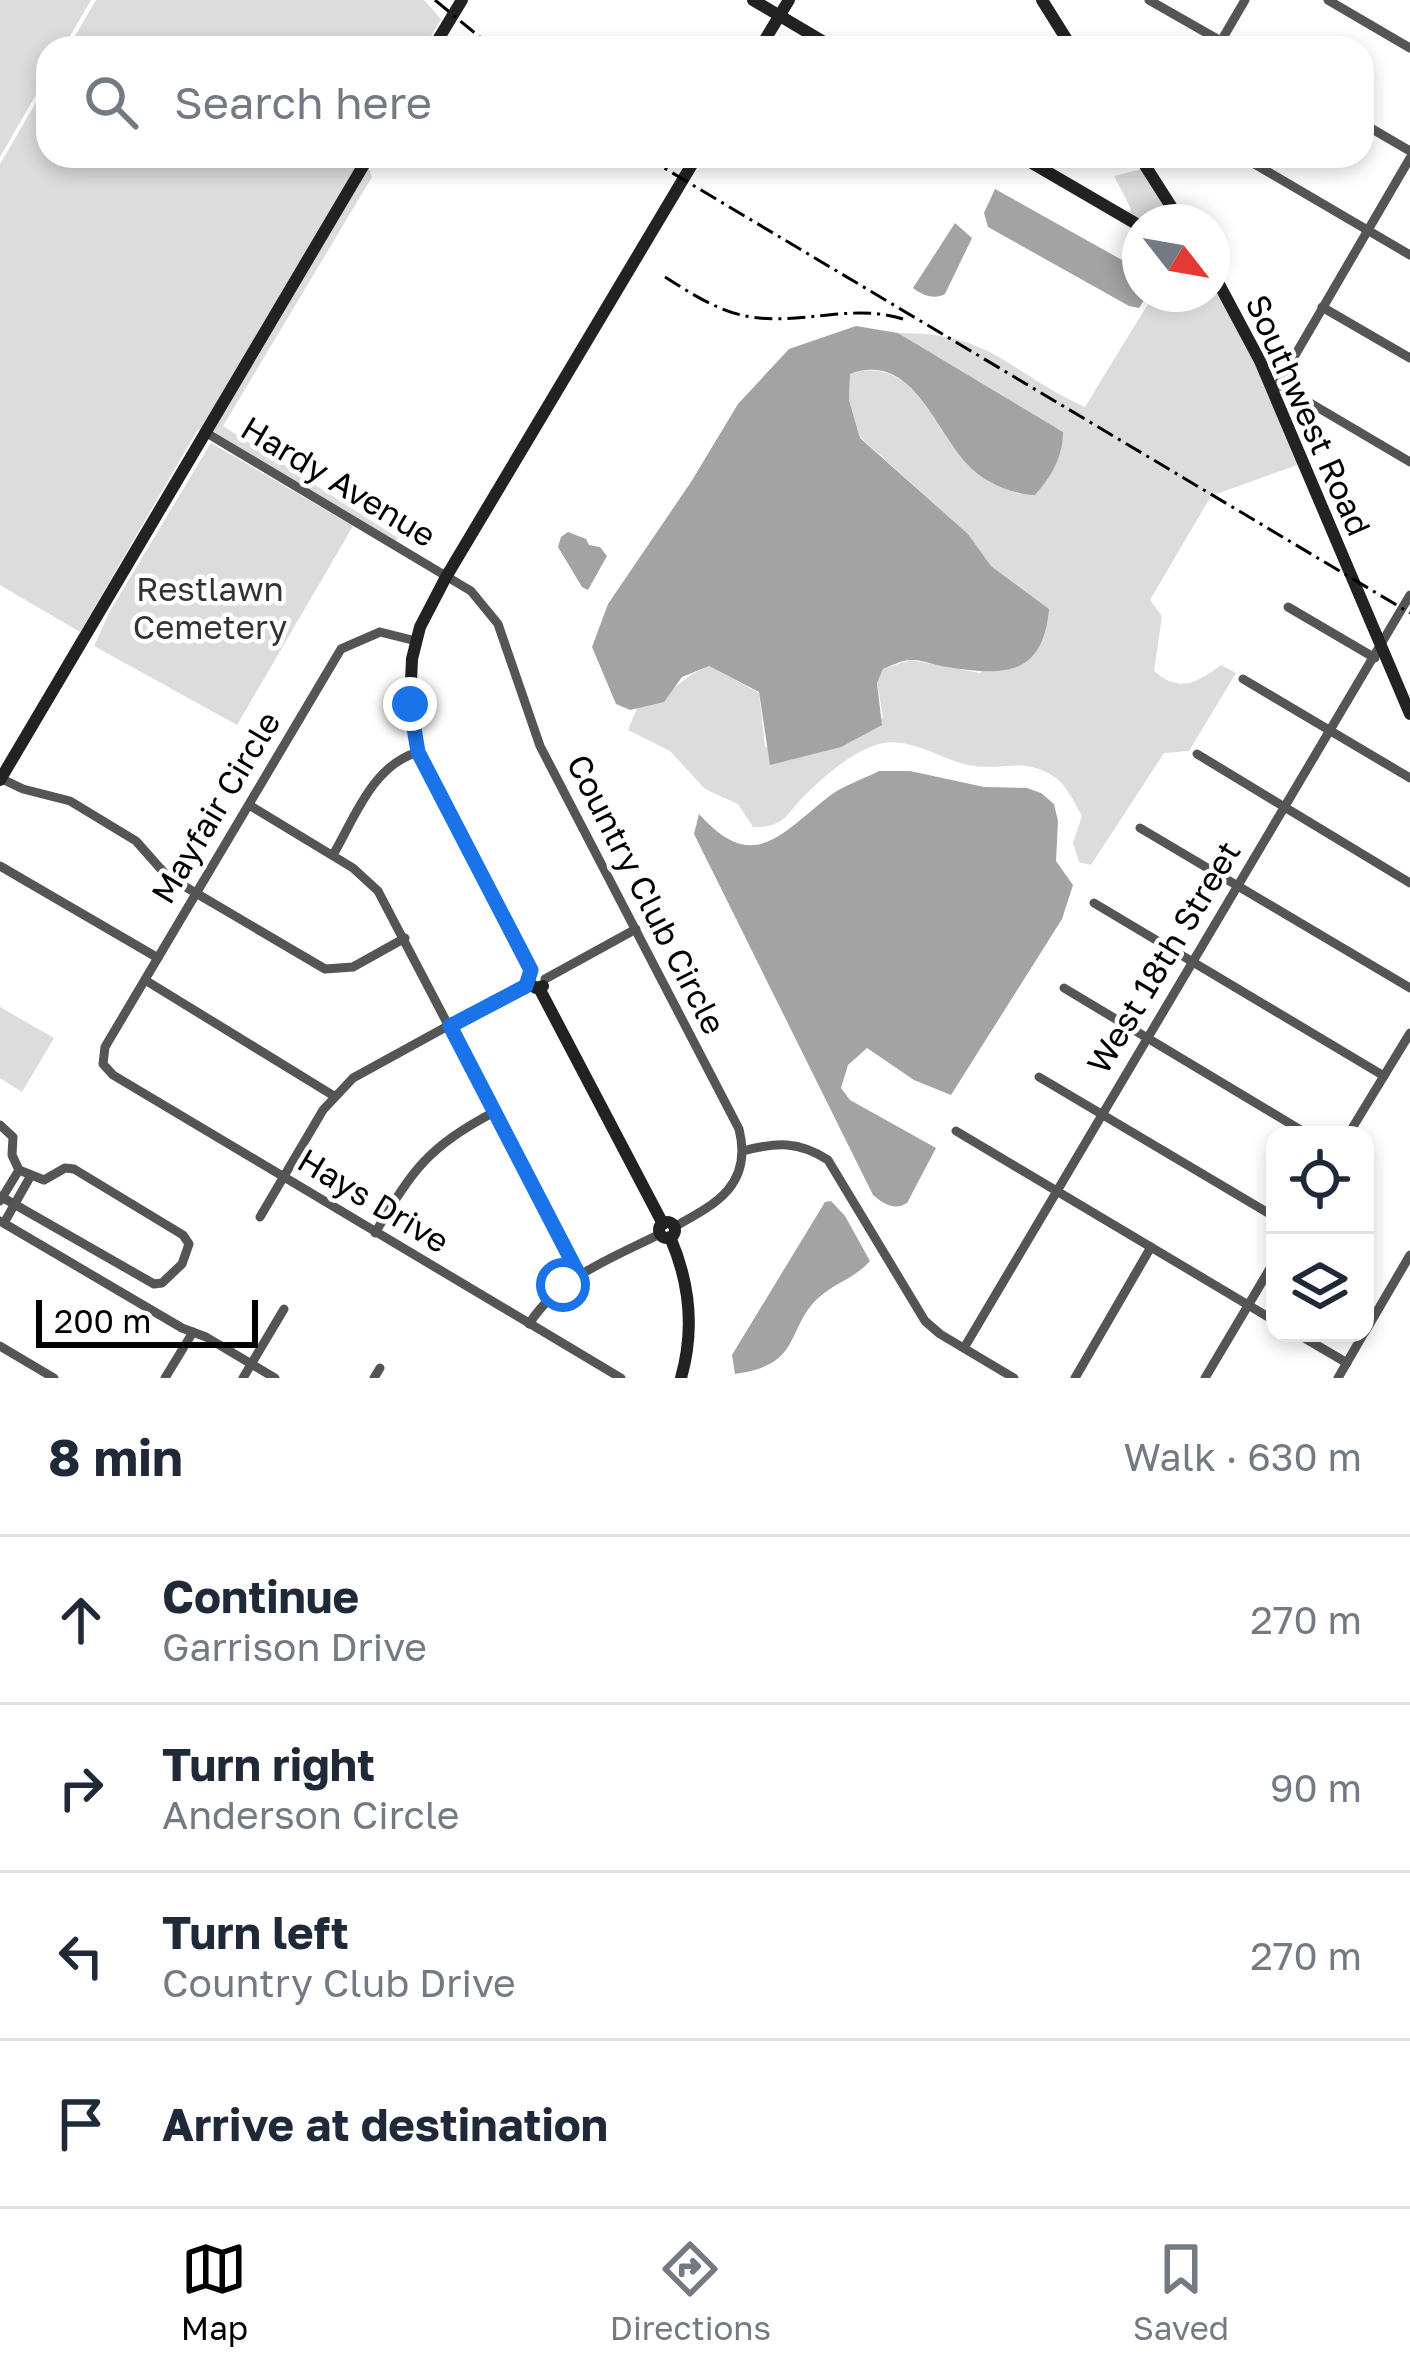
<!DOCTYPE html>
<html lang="en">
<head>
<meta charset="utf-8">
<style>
	body { margin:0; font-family:"Golos Text",sans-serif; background:#f6f6f7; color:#1f2937 }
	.controls { position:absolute; right:36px; bottom:36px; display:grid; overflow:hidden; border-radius:24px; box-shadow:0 6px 18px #0003 }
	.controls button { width:108px; height:108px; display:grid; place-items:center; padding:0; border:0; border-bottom:3px solid #e0e1e3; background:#fff; color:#1f2937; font:60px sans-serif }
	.compass { position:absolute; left:1122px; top:204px; width:108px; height:108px; border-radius:50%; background:#fff; box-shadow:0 6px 18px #0003; rotate:121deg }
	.scale { position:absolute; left:36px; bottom:30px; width:222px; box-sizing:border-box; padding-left:12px; border:6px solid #000; border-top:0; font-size:33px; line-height:42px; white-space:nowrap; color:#000; -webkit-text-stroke:9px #fff; paint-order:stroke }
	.stop { position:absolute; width:36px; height:36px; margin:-27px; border:9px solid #1a73e8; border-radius:50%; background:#fff }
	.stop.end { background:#1a73e8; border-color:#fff; box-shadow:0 3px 12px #0008 }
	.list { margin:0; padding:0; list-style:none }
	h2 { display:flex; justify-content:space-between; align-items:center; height:156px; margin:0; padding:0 48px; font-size:51px }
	h2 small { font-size:39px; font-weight:400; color:#747a83 }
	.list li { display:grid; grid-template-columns:78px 1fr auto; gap:36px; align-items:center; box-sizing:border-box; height:168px; padding:0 48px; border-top:3px solid #e0e1e3 }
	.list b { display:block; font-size:45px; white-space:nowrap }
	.list p { margin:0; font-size:39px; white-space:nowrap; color:#747a83 }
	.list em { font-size:39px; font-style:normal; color:#747a83 }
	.icon { flex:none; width:66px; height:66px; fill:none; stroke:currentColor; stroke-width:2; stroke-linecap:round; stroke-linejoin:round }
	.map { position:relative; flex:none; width:1410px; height:1378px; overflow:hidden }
	.search { position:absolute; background:#fff; box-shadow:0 6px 18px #0003; left:36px; right:36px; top:36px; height:132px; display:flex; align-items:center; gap:30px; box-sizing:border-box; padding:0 42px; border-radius:36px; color:#747a83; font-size:45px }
	.sheet { height:828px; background:#fff }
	nav { display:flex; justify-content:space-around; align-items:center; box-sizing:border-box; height:168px; border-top:3px solid #e0e1e3; background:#fff; font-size:33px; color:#747a83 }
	nav a { display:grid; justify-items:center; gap:6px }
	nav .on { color:#000 }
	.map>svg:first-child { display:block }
	.green { fill:#dcdcdc }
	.water { fill:#a3a3a3 }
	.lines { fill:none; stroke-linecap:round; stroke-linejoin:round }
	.street { stroke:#555; stroke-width:9 }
	.secondary { stroke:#222; stroke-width:12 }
	.rail { stroke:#000; stroke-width:3; stroke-dasharray:18 6 3 6; stroke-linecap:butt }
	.route { stroke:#1a73e8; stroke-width:15 }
	.labels { text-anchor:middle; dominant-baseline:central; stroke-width:9; stroke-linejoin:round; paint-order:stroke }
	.street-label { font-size:33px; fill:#000; stroke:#fff }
	.park-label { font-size:33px; fill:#333; stroke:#fff }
</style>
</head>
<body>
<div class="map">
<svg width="1410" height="1378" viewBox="0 0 1410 1378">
	<rect width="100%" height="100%" fill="#fff"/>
	<g class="green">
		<polygon points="0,0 91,0 63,48 48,48 48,74 0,157"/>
		<polygon points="96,0 424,0 441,19 424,48 68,48"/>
		<polygon points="48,82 48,156 362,156 205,432 198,429 80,632 0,585 0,164"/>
		<polygon points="368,166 372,177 223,426 398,538 395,542 211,430"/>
		<polygon points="1142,169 1176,222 1140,222 1129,213 1131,209 1114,176"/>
		<path d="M1212,279L1243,333L1300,464L1211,496L1150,600L1162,616L1154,671C1179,693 1197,683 1221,665L1236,673L1189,751L1164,753L1091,865L1079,862L1073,843L1082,816C1075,804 1067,786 1056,778C1023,755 1003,772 968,765C941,759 908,736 879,744C853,751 823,777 804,796C785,815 786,827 753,827L738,804L705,789L670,751L628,730L637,708C674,699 673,680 709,666L759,693L765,747C826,758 833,753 883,717L877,682L883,669L910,660L980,673L1049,609L991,566L968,534L860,437L849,400L850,374C915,353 933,430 969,466C982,480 1001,486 1019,494L1063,432L898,333C993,332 1009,373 1085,407L1154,294H1212Z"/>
		<polygon points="211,443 353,526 237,725 94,646 110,611"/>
		<polygon points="0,1007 54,1038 22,1092 0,1078"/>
	</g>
	<g class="water">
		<polygon points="995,189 1140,270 1140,294 1148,294 1139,308 1129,306 988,227 984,213"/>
		<path d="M955,223L972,238L945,294C934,300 922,295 913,288Z"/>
		<path d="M856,326L898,333L1063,432C1063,457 1051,477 1035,495C1011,494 983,482 967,464C934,429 912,351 850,374L849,400L860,438L968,534L991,566L1049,609C1043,677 1003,676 947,667C936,666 922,659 910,660C902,660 891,666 883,669L877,683L882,725L841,747L770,765L759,692L709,666L682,677L664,702L630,710L616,704L592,647L608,604L691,482L738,404L789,349Z"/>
		<polygon points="568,532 586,539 589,545 600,547 607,556 588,590 582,587 558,547 561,537"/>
		<path d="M879,771H910L984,787L1027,788L1041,793L1054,804L1058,821L1056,861L1073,885L1062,919L951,1095L914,1080L867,1048L848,1065L841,1088L850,1100L936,1148L907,1203C894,1211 884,1204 873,1195L694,834L699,814C752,873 778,837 827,798C841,786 862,780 879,771Z"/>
		<path d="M831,1201L845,1216L870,1261C856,1277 838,1282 823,1294C784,1324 806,1365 735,1374L732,1355L825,1202Z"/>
	</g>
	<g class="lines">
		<g class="street">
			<polyline points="1149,0 1233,48"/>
			<polyline points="1328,0 1410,48"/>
			<polyline points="1217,48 1245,0"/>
			<polyline points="1362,123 1410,151"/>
			<polyline points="1241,156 1410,255"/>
			<polyline points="1322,307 1410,358"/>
			<polyline points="1278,384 1410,462"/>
			<polyline points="1273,393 1410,158"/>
			<path d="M205,432L471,591L498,624L540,746L739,1129C753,1185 716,1204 674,1227"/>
			<polyline points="1288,607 1375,658"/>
			<polyline points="416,641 380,632 341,649 105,1047 103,1064 113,1075 621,1378"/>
			<polyline points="1243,679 1410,778"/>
			<polyline points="1197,754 1410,883"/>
			<polyline points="0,778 23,789 70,801 136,841 167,876 325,969 353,967 405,938"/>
			<polyline points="249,805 353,868 378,891 579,1275"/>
			<polyline points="1140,828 1410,988"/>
			<path d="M333,855C355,817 373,765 418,752"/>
			<polyline points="0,866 158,958"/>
			<polyline points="1094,903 1384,1076"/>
			<polyline points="545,979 636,929"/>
			<polyline points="145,980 334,1096"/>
			<polyline points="1064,988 1309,1135"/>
			<polyline points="1039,1077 1275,1217"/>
			<polyline points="0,1125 13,1137 12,1155 19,1170 44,1180 65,1168 74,1169 183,1235 189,1244 182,1264 162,1283 154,1284 0,1196"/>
			<polyline points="956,1131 1275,1321"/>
			<polyline points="1348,1135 1410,1033"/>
			<path d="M743,1151C776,1142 799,1141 828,1160L925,1321L940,1334L1014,1378"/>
			<polyline points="0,1201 19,1170"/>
			<polyline points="260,1217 323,1110 353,1078 528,982"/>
			<polyline points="0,1221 182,1328 206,1337 275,1378"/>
			<polyline points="4,1223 30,1177"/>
			<path d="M375,1233C414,1168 427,1148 494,1112"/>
			<path d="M529,1324C559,1277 612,1258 660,1234"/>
			<polyline points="1365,1332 1410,1255"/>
			<polyline points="1296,1333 1347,1363"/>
			<polyline points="0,1346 54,1378"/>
			<polyline points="964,1348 1410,595"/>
			<polyline points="165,1378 193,1332"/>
			<polyline points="243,1378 284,1309"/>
			<polyline points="374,1378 380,1368"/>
			<polyline points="1075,1378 1151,1247"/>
			<polyline points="1205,1378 1275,1260"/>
			<polyline points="1338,1378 1364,1333"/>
		</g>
		<g class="secondary">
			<polyline points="753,0 834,48"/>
			<polyline points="1042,0 1072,48"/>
			<polyline points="433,48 462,0"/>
			<polyline points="760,48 789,0"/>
			<polyline points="1020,156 1140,226"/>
			<polyline points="1139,156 1181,222"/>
			<polyline points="1212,271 1260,361 1410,714"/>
			<polyline points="0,780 369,156"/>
			<polyline points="543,986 536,988 529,984 531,970 418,752 410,704 412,659 420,627 446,577 697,156"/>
			<polyline points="539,988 663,1224"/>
			<circle cx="667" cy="1230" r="8"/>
			<path d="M670,1237C690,1283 695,1329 681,1378"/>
		</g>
		<g class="rail">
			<polyline points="435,0 493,48"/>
			<polyline points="644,156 1410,613"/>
			<path d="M665,277C692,294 719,312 751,317C803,325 852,303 903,319"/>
		</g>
	</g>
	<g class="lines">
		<polyline class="route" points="410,704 418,752 531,970 526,986 450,1026 579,1275 563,1285"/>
	</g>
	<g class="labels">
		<g class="street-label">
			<text transform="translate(1309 415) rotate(66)">Southwest Road</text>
			<text transform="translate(339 481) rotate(31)">Hardy Avenue</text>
			<text transform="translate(215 807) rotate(-59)">Mayfair Circle</text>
			<text transform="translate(647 894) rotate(63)">Country Club Circle</text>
			<text transform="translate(1163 957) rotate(-59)">West 18th Street</text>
			<text transform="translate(374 1200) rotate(31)">Hays Drive</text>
		</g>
		<g class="park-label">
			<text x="210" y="588">Restlawn<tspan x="210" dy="38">Cemetery</tspan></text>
		</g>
	</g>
</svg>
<div class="controls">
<button><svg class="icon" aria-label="locate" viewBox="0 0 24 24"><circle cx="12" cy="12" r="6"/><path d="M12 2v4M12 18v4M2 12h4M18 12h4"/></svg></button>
<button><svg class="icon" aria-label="layers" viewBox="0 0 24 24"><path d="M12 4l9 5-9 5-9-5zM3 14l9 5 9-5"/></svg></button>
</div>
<svg class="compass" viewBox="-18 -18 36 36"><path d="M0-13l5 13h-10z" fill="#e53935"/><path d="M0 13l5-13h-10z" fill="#747a83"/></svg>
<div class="scale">200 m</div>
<div class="stop" style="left:563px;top:1285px"></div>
<div class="stop end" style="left:410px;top:704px"></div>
<div class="search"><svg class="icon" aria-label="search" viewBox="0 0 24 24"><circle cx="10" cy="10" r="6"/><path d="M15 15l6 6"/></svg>Search here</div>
</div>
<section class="sheet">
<h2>8 min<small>Walk · 630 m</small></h2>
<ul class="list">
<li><svg class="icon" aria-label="ahead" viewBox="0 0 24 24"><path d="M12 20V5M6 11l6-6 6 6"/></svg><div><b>Continue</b><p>Garrison Drive</p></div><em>270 m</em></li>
<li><svg class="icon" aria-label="right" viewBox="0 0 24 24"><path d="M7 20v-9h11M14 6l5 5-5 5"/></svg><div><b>Turn right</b><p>Anderson Circle</p></div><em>90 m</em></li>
<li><svg class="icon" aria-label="left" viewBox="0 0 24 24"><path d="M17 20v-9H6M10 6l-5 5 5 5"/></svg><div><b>Turn left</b><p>Country Club Drive</p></div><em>270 m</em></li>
<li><svg class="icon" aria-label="arrive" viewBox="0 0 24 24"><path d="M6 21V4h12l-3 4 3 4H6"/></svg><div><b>Arrive at destination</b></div></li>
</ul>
</section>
<nav>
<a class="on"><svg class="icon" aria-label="map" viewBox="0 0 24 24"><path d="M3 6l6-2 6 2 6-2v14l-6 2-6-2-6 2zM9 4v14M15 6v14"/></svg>Map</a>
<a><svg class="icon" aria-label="directions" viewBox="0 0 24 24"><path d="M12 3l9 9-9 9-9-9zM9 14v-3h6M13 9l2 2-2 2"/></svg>Directions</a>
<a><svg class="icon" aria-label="saved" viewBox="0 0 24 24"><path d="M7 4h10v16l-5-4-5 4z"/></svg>Saved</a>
</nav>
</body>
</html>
